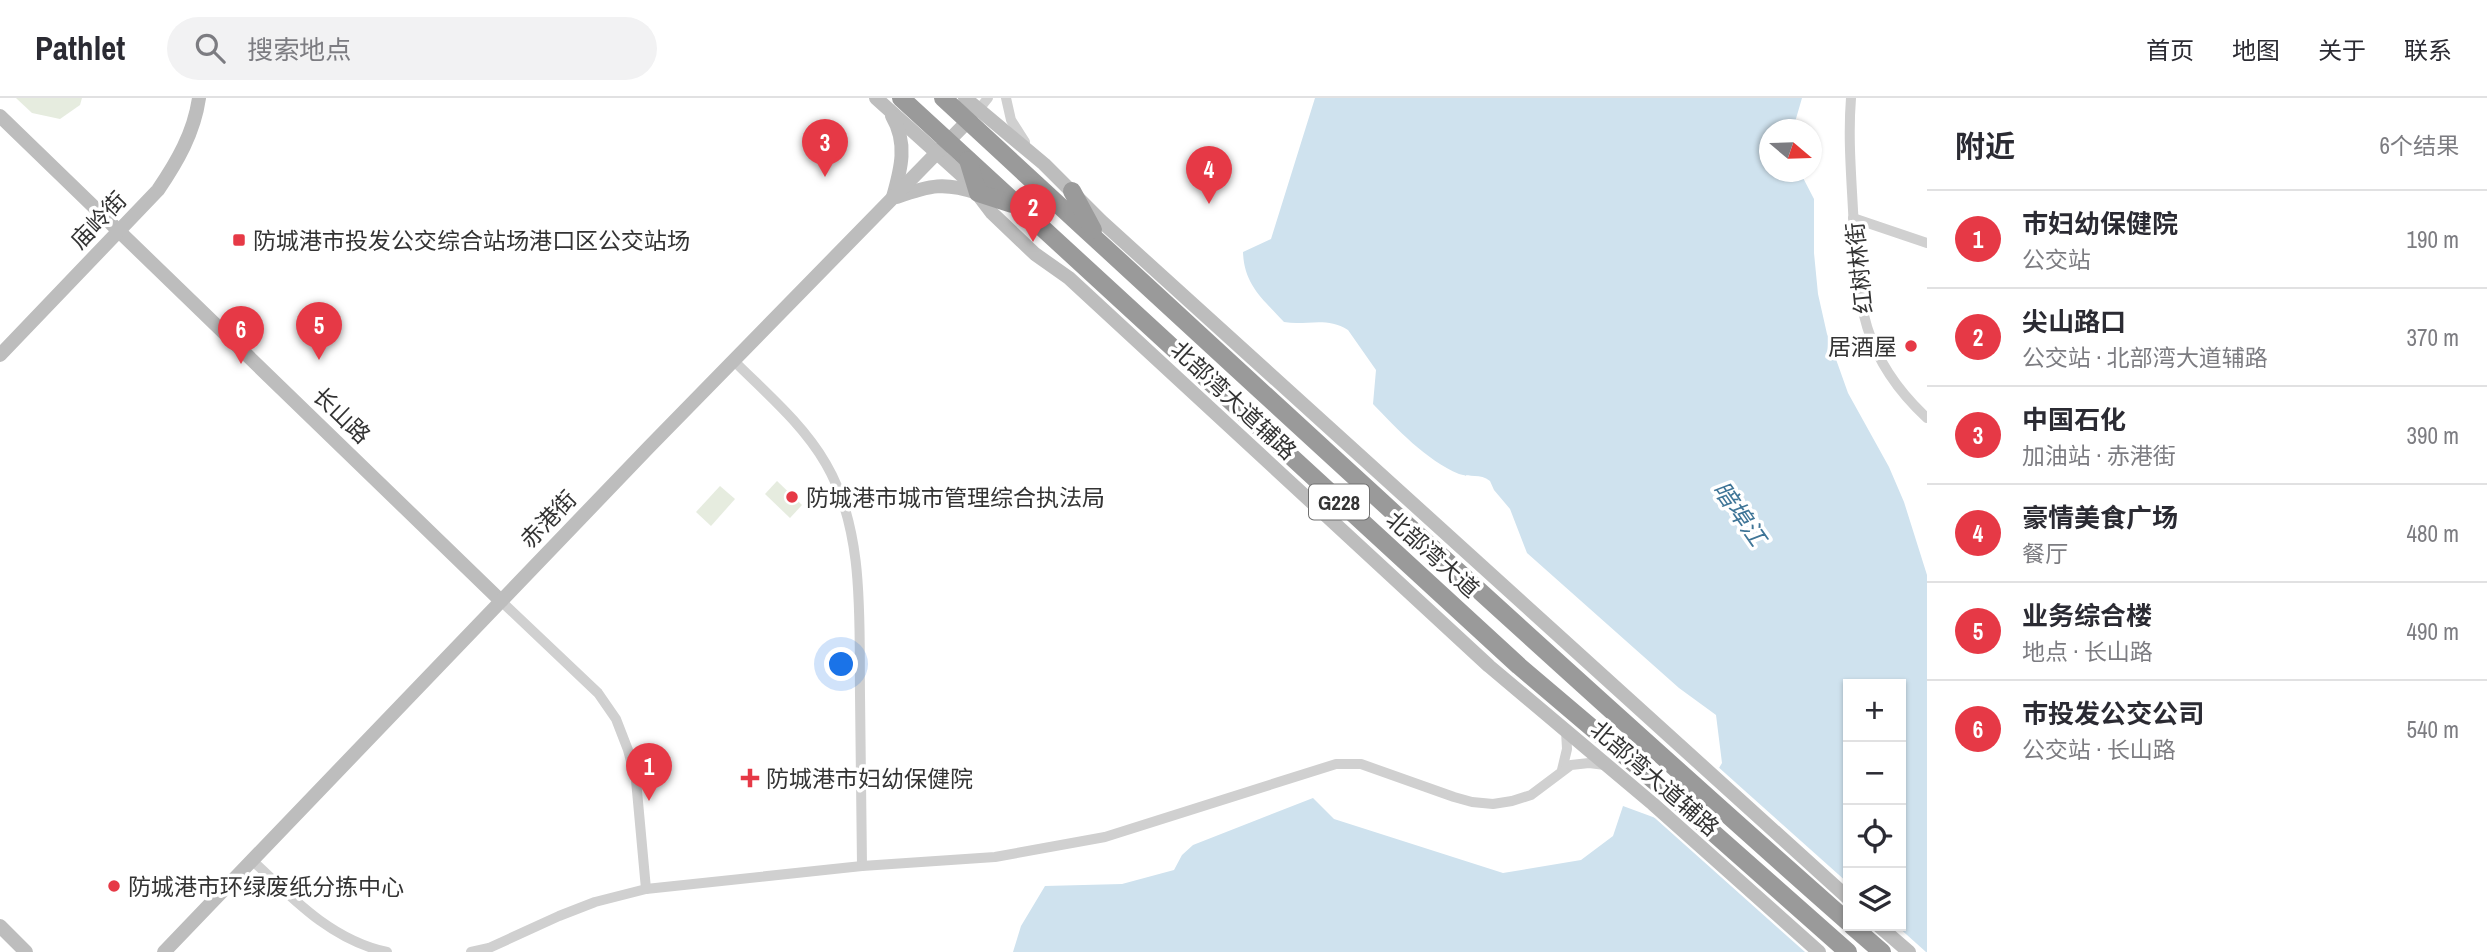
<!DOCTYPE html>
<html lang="zh">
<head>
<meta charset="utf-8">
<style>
	body { margin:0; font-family:"Archivo Narrow","Noto Sans SC",sans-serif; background:#f2f2f3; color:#2b2b33 }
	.controls { position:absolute; right:21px; bottom:21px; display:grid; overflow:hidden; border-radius:0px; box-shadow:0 2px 5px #0004 }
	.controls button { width:63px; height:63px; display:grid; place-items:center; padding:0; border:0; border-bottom:2px solid #e1e1e2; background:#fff; color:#2b2b33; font:35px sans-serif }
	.compass { position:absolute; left:1759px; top:21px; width:63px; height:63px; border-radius:50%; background:#fff; box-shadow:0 2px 5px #0004; rotate:109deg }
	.you { position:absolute; left:842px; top:567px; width:24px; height:24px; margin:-18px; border:5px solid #fff; border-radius:50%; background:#1a73e8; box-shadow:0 0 0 10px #1a73e833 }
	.badge { display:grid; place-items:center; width:46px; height:46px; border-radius:50%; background:#e63946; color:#fff; font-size:23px; font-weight:700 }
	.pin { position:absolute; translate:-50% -58px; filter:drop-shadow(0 2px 4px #0008) }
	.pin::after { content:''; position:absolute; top:37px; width:24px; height:21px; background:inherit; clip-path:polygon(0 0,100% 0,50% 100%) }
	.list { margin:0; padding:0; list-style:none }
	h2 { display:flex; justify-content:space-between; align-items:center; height:91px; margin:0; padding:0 28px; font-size:30px }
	h2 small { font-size:23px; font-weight:400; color:#7c7c81 }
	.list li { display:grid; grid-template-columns:46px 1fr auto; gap:21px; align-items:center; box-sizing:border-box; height:98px; padding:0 28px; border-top:2px solid #e1e1e2 }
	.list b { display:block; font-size:26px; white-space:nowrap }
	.list p { margin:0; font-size:23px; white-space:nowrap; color:#7c7c81 }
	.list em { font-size:23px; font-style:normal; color:#7c7c81 }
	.icon { flex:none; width:38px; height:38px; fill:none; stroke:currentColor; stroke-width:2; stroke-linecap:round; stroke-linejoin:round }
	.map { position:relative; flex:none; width:1927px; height:854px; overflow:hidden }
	header { display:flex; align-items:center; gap:42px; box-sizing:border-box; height:98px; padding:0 35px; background:#fff; border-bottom:2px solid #e1e1e2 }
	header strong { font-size:33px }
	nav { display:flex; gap:38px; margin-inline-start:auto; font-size:24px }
	.search { width:490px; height:63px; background:#f2f2f3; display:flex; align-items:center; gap:18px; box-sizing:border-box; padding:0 24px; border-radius:38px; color:#7c7c81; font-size:26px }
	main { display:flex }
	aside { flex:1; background:#fff }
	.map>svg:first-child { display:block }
	.green { fill:#e6ecdf }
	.water { fill:#cfe2ee; fill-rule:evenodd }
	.pier { fill:#fff }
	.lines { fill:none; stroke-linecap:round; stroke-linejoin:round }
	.street { stroke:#d0d0d0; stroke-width:10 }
	.secondary { stroke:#bdbdbd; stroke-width:14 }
	.highway { stroke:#9a9a9a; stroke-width:18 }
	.poi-dot { fill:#e63946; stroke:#fff; stroke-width:2.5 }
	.labels { text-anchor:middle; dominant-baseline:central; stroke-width:7; stroke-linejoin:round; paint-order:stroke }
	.shield { fill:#fff; stroke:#707070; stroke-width:2 }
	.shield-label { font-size:21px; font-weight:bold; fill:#333 }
	.street-label { font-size:23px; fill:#333; stroke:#fff }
	.poi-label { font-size:23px; fill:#333; stroke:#fff; text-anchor:start }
	.water-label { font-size:24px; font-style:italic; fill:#3f7597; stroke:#fff }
</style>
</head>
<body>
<header>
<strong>Pathlet</strong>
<div class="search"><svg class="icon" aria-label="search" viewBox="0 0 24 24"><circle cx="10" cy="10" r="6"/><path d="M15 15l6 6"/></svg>搜索地点</div>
<nav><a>首页</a><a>地图</a><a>关于</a><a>联系</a></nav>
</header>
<main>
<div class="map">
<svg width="1927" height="854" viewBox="0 0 1927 854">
	<rect width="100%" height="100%" fill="#fff"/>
	<g class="green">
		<polygon points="16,0 82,0 80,7 60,21 32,15"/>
		<polygon points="777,383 802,407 790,420 765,396"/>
		<polygon points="720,388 735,401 711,428 696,414"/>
	</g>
	<path class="water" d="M1315,0H1802L1793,31L1770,32V74H1800L1814,101V155L1818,196L1827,236L1848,295L1889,369L1904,404L1927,477V854H1013L1021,828L1045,788L1122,786L1174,772L1182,757L1193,747L1313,700L1334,721L1503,775L1581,762L1613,738L1623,708L1661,722L1690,718L1722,665L1716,617L1679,590L1527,455L1510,411L1494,392L1490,383C1480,375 1470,380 1459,376C1426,362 1397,331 1373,306L1376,272L1348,232C1326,218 1306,228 1284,224C1263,201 1244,187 1243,154L1271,141ZM1848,586H1901V828H1848Z"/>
	<polygon class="pier" points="1716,667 1848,785 1848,828 1897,828 1926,854 1805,854 1647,713 1661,718 1688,715"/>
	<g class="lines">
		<g class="street">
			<polyline points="1006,0 1011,22 1025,44"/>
			<path d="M1851,0C1848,37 1851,74 1853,112C1858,200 1858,256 1927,320"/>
			<polyline points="976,15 988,0"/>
			<polyline points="1853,120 1927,145"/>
			<path d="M734,263C766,295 803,326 826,366C865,433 859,522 860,597C861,654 861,711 862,768"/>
			<polyline points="501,503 598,595 616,621 628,652 636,682 646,791"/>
			<polyline points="1562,672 1567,651 1566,633"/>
			<path d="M252,762C292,800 331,842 387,854"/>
			<polyline points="471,854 489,850 559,818 595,804 646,791 862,768 995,759 1105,739 1336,666 1361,666 1454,699 1472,704 1493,706 1512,703 1531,697 1571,667 1589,665 1605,667"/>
		</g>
		<g class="secondary">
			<polyline points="876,0 967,82 992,115 1035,156 1069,180 1489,568 1653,706 1819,854"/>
			<polyline points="965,0 1044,66 1101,123 1848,800"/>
			<polyline points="0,18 501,503"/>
			<path d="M892,18C908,45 901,71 893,99"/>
			<path d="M897,99C931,87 944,84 978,95"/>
			<path d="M0,257L158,92C177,64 194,35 199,0"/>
			<polyline points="0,828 26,854"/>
			<polyline points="1879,828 1909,854"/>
			<polyline points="164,854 649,349 968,23"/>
		</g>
		<g class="highway">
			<polyline points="901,0 1519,568 1665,692 1848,854"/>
			<path d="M943,0C1243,277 1543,554 1848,824"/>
			<polyline points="968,62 978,95 1012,106"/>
			<polyline points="1072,93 1093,132"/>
			<polyline points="1852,828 1882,854"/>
		</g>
	</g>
	<g class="poi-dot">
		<rect x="232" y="135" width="14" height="14" rx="3.5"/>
		<circle cx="1911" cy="248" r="7"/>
		<circle cx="792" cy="399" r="7"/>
		<path d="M746.5 669.5h7v7h7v7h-7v7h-7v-7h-7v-7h7z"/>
		<circle cx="114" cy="788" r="7"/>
	</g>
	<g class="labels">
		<rect class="shield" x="1309" y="386.5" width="60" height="35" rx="5"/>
		<g class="shield-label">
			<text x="1339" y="404">G228</text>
		</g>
		<g class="street-label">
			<text transform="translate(98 122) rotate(-46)">庙岭街</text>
			<text transform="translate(1859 170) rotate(-96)">红树林街</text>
			<text transform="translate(1234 302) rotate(43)">北部湾大道辅路</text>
			<text transform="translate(342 317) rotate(44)">长山路</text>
			<text transform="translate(548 421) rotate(-46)">赤港街</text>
			<text transform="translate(1433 456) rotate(42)">北部湾大道</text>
			<text transform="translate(1655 680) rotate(41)">北部湾大道辅路</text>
		</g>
		<g class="poi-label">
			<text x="253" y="142">防城港市投发公交综合站场港口区公交站场</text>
			<text x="1897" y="248" text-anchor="end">居酒屋</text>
			<text x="806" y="399">防城港市城市管理综合执法局</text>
			<text x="766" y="680">防城港市妇幼保健院</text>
			<text x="128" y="788">防城港市环绿废纸分拣中心</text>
		</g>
		<g class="water-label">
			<text transform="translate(1740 415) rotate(55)">暗埠江</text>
		</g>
	</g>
</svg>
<div class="controls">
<button>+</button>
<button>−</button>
<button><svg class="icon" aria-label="locate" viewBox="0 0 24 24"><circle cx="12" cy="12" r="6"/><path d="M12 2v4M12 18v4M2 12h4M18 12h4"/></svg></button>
<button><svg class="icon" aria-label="layers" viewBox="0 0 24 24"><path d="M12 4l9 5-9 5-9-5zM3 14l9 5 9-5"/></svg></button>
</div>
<svg class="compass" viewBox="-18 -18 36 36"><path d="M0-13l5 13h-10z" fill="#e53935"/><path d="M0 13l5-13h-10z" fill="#7c7c81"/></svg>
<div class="you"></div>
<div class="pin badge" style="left:649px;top:703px">1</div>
<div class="pin badge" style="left:1033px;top:144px">2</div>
<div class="pin badge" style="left:825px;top:79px">3</div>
<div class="pin badge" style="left:1209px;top:106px">4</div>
<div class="pin badge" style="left:319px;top:262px">5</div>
<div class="pin badge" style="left:241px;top:266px">6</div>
</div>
<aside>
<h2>附近<small>6个结果</small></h2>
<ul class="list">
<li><span class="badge">1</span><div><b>巿妇幼保健院</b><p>公交站</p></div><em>190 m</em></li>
<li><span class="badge">2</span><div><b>尖山路口</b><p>公交站 · 北部湾大道辅路</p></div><em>370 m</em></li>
<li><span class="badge">3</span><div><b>中国石化</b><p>加油站 · 赤港街</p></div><em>390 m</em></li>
<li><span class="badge">4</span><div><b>豪情美食广场</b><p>餐厅</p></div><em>480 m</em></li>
<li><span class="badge">5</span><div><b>业务综合楼</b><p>地点 · 长山路</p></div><em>490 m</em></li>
<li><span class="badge">6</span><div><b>巿投发公交公司</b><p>公交站 · 长山路</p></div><em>540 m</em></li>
</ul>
</aside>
</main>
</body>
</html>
